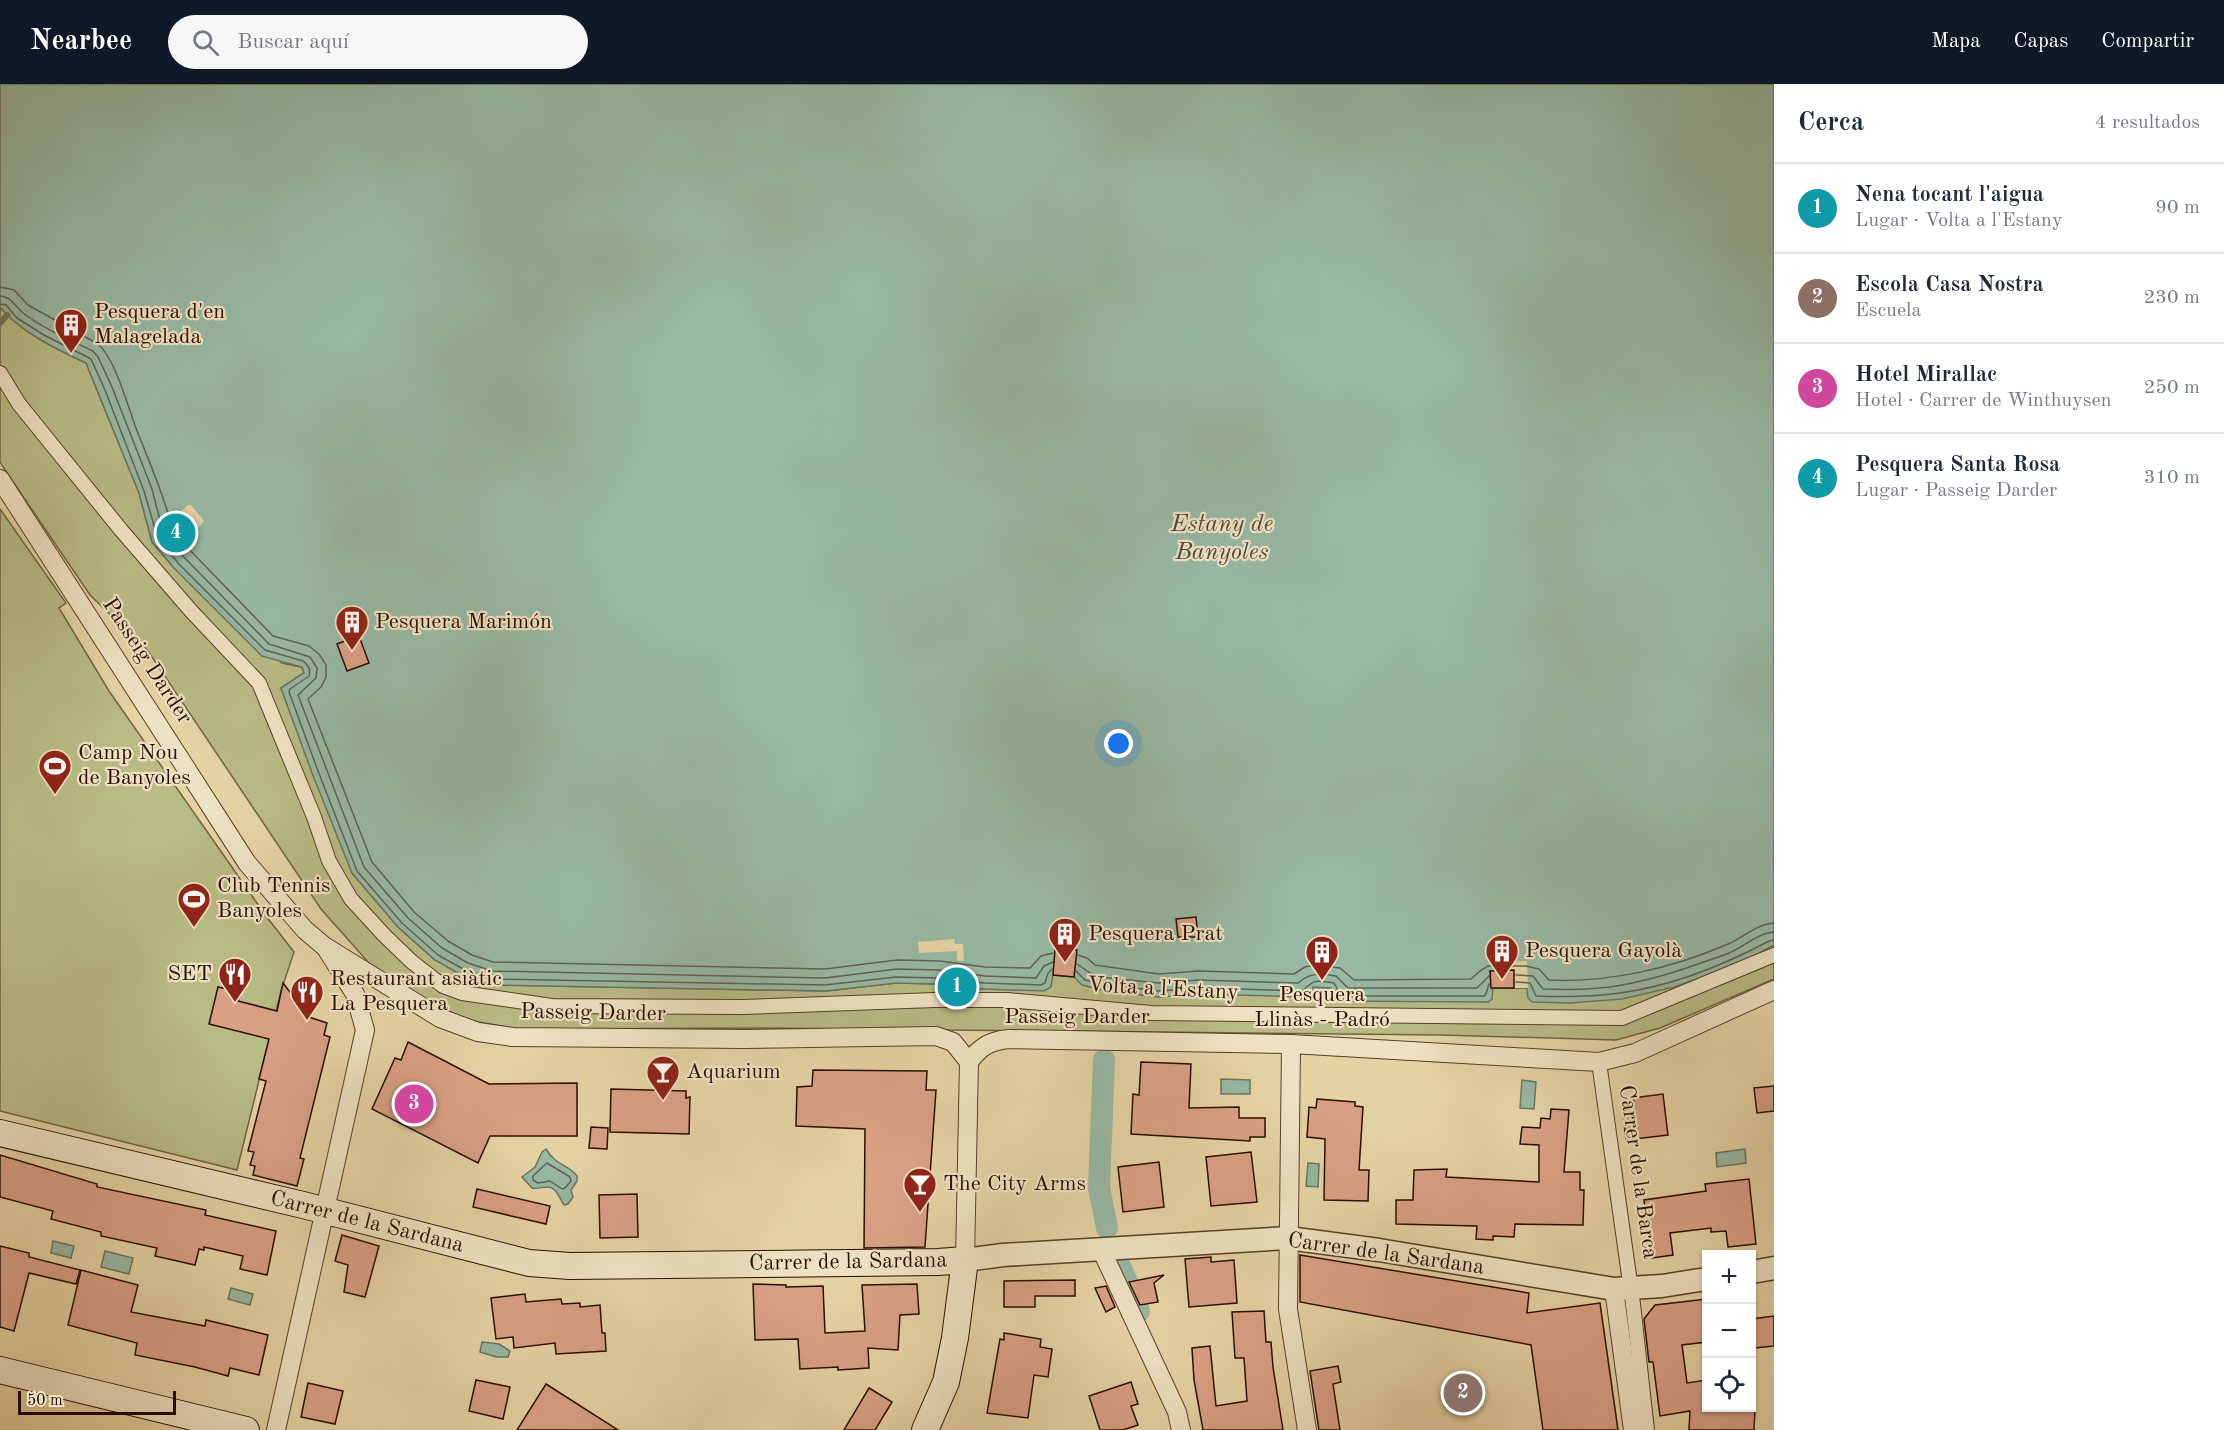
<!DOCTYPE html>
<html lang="es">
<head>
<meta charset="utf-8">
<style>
	body { margin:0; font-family:"Old Standard TT",serif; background:#f6f6f7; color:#1f2937 }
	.controls { position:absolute; right:18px; bottom:18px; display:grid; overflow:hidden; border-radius:0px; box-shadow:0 2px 4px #0004 }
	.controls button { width:54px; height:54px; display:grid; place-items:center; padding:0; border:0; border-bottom:2px solid #e0e1e3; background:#fff; color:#1f2937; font:30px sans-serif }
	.scale { position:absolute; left:18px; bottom:15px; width:158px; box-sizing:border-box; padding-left:6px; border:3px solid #290d00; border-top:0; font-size:16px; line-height:21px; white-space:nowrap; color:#290d00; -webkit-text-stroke:4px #efe2c4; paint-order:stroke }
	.you { position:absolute; left:1119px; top:660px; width:21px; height:21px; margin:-15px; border:4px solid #fff; border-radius:50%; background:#1a73e8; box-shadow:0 0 0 9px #1a73e833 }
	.badge { display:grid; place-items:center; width:39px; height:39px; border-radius:50%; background:#111827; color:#fff; font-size:20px; font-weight:700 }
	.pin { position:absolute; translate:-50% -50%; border:3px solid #fff; box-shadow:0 2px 6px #0006 }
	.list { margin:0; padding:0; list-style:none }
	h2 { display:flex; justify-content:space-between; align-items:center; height:78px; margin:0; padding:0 24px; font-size:26px }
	h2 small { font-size:20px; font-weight:400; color:#747a83 }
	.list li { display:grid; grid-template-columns:39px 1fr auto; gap:18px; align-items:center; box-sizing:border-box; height:90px; padding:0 24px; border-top:2px solid #e0e1e3 }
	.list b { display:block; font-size:22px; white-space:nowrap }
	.list p { margin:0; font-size:20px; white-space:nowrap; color:#747a83 }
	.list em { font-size:20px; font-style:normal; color:#747a83 }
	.icon { flex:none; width:33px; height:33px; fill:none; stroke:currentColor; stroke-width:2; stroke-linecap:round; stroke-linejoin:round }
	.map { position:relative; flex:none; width:1774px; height:1346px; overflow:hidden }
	header { display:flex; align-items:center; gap:36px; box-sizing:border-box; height:84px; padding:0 30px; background:#111827; color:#fff }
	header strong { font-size:28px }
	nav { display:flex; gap:33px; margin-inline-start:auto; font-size:21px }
	.search { width:420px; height:54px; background:#f6f6f7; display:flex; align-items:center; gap:15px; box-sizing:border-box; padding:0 21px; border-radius:33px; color:#747a83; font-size:22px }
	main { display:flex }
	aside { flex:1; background:#fff }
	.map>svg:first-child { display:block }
	.green { fill:#b8bb84; stroke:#706442; stroke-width:1.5 }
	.water { fill:#97b8a3; stroke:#6b7462; stroke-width:1.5 }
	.pier { fill:#e6d3a4 }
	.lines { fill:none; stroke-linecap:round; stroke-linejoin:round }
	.shore { stroke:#606252; stroke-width:1.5 }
	.stream { stroke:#6b7462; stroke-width:6 }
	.canal { stroke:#97b8a3; stroke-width:22 }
	.building { fill:#daa084; stroke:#290d00; stroke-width:1.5 }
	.pedestrian-casing { stroke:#583e29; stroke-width:16 }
	.minor-casing { stroke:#583e29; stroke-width:20 }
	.tertiary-casing { stroke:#583e29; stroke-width:25 }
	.secondary-casing { stroke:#290d00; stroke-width:28 }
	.pedestrian { stroke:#efe2c4; stroke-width:14 }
	.minor { stroke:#efe2c4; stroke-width:18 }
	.tertiary { stroke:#efe2c4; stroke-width:22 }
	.secondary { stroke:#efe2c4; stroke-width:26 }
	.labels { text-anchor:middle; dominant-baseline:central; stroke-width:4.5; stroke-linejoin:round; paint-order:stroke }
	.poi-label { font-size:22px; fill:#290d00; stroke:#efe2c4; text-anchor:start }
	.street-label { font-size:22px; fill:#290d00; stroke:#efe2c4 }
	.water-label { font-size:24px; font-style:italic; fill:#504939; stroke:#efe2c4 }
</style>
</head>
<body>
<header>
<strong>Nearbee</strong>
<div class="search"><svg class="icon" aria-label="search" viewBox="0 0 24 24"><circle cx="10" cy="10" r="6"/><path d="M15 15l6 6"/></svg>Buscar aquí</div>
<nav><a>Mapa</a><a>Capas</a><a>Compartir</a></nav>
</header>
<main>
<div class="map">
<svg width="1774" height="1346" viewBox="0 0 1774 1346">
	<rect width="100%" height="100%" fill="#e6d3a4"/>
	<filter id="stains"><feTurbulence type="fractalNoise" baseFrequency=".00333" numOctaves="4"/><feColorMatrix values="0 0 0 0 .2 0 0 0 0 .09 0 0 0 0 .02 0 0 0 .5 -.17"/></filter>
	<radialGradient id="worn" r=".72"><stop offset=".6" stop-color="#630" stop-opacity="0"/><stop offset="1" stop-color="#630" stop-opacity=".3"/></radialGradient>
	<g class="green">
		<path d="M0,223C22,248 56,265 86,279L139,409L152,458L174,484L282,579L301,583L305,588L281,604L352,789L398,843L435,876L489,901L826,907L896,899L939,900L983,905L1053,891L1312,903L1488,918L1493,904H1528L1738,881L1774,861V895L1660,944L1616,956L1441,951L763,944L518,945L462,935L419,913L368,878L321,825L148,567L90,511L7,389L0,378Z"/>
		<polygon points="0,425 66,519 59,524 109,607 266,832 294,868 281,907 237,1086 0,1027"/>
	</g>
	<g class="water">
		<path d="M0,0H1774V861L1738,881L1674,903L1622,915L1570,919L1532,918L1528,914L1527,904H1493L1492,915L1488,918L1335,917L1331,904L1313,903L1311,913L1199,910L1159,913L1106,907L1082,901L1074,893L1053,891L1051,903L1044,907L983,905L939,900L896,899L826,907L489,901L463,892L435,876L398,843L352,789L312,689L281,604L304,589L302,583L262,572L174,484L152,458L139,409L86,279C56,265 22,249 0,223Z"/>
		<polygon points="1221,995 1250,996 1250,1010 1221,1010"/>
		<polygon points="1522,996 1536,998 1534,1025 1520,1024"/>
		<path d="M546,1065C557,1083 567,1079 577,1092V1097L571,1106L573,1113L568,1120L564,1121C559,1114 557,1103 547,1103C542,1103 538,1105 532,1104L522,1093L535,1083L542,1068Z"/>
		<polygon points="1745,1065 1746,1079 1717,1083 1716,1069"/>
		<polygon points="1308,1079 1319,1080 1318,1103 1306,1102"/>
		<polygon points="53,1157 74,1162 71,1174 51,1169"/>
		<polygon points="105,1167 133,1174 129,1190 101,1183"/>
		<polygon points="231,1204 253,1210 250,1221 228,1215"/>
		<polygon points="482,1258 499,1260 510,1267 508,1273 496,1273 480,1268"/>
	</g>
	<g class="pier">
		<polygon points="188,421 191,421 204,437 192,450 175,433"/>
		<polygon points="1498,851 1503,851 1503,874 1514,874 1514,878 1527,877 1528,904 1514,904 1514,886 1493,887 1493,874 1498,874"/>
		<polygon points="954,855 955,860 963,860 964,877 957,877 957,867 919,869 918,858"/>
	</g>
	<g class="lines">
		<g class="shore">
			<path d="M0,203L14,206L28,221L98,260C115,274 128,323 136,344C148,375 161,404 170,436"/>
			<path d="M0,212C12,213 14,221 22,228C40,243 72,257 93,267L98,273L112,303L152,405L162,444"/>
			<path d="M0,220L6,221L17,234L44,251L91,275L105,306L144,407L158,455L179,480L265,566L303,577C308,580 311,586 309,592L290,605L289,608L318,687L357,787L402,839L438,871L465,886L491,895L825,901L896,893L939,894L984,899L1041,901L1045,899L1048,889L1052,885"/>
			<polyline points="184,460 273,552 309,562 319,570 326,581 326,593 321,603 308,615 372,778 414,828 448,857 472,871 493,878 825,885 897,876 940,877 985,883 1030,884 1041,872 1053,869"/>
			<polyline points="177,466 269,560 310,573 317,584 316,594 298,611 364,783 408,834 442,864 468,879 492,887 825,894 897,885 939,886 985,892 1036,894 1044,882 1053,878"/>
			<path d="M1078,871L1087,874L1095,881L1159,890L1198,887L1294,890L1305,883L1315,881L1340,884L1354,896L1471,895L1480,887L1488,882H1526L1539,885L1549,896C1609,899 1673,884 1728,860C1743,854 1757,840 1774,839"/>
			<path d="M1077,880L1090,889L1108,894L1159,899L1199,896L1298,899C1309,889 1321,889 1336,892L1348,904H1477L1489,892"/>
			<path d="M1076,887L1085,896L1107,901L1158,907L1199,904L1303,907C1313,895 1318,896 1334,899L1341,912H1484L1486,910L1489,900"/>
			<path d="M1516,891L1533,892L1543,905C1569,906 1597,906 1622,901C1657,895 1690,883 1724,871C1740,866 1757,849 1774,848"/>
			<path d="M1516,898L1530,899L1536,912C1564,913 1593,913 1620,909C1672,902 1724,881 1769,857L1774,856"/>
			<polygon points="547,1079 570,1093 571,1097 565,1104 562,1105 550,1097 538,1099 533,1096 533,1092"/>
		</g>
		<polyline class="stream" points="0,239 7,231"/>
		<g class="canal">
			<polyline points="1104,976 1099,1104 1107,1144"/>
			<polyline points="1120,1182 1139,1227"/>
		</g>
	</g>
	<g class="building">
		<polygon points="175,433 192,450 176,465 160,448"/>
		<polygon points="359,552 369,579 347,587 337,560"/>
		<polygon points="1196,833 1198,853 1178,853 1176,835"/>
		<polygon points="1055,865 1077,866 1074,893 1053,891"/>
		<polygon points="1514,886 1514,904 1491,904 1490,887"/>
		<polygon points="283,899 309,933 327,939 324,951 330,953 300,1074 304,1075 297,1102 253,1091 255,1082 250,1081 254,1068 248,1067 266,997 259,995 269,955 209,940 218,903 240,908 238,917 277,927"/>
		<polygon points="408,958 489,1000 577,999 577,1052 490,1052 478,1079 372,1025 395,974 401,976"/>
		<polygon points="1141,978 1191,980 1189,1024 1239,1023 1239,1034 1265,1034 1265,1053 1250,1053 1250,1057 1131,1050 1133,1010 1139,1011"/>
		<polygon points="813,986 927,987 926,1006 936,1006 925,1163 864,1164 865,1045 796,1042 797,1003 812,1002"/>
		<polygon points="1774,1002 1774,1027 1757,1029 1754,1004"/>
		<polygon points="611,1005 686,1007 686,1014 690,1013 689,1050 610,1048"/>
		<polygon points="1663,1010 1668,1051 1626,1056 1622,1021 1634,1019 1633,1014"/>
		<polygon points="1317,1015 1355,1018 1355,1022 1363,1023 1359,1086 1369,1086 1368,1117 1324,1116 1325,1055 1307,1053 1309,1023 1316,1024"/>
		<polygon points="1551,1025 1569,1026 1564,1088 1580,1088 1580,1106 1584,1106 1583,1141 1515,1140 1514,1153 1493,1152 1493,1156 1476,1155 1477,1142 1396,1140 1396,1116 1413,1116 1414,1086 1447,1085 1446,1093 1539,1098 1539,1061 1520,1060 1522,1043 1540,1044 1541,1034 1550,1035"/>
		<polygon points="591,1043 608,1044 607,1065 589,1064"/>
		<polygon points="1251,1068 1257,1118 1211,1122 1206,1073"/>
		<polygon points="0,1071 97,1100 97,1103 206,1126 205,1131 276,1147 267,1191 240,1185 243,1172 204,1163 204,1166 199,1165 195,1181 155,1172 157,1164 101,1152 101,1148 51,1135 53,1127 0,1113"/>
		<polygon points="1159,1078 1164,1123 1123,1128 1118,1083"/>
		<polygon points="1749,1095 1756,1160 1728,1163 1726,1147 1711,1148 1711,1144 1670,1149 1673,1171 1652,1174 1644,1116 1706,1107 1705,1100"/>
		<polygon points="477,1105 550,1122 546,1140 473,1123"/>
		<polygon points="637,1110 638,1153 600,1154 599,1111"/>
		<polygon points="342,1151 379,1162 365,1213 344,1208 348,1181 335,1177"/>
		<polygon points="0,1162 29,1169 29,1173 80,1186 76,1200 29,1189 14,1247 0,1243"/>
		<polygon points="1300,1171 1529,1209 1527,1229 1600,1219 1618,1346 1543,1346 1531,1261 1300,1218"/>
		<polygon points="1211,1173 1211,1178 1234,1176 1237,1219 1189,1223 1185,1175"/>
		<polygon points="81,1186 138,1201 131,1228 205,1242 206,1236 268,1251 259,1291 230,1284 228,1292 195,1283 135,1271 137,1259 68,1241"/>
		<polygon points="1164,1191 1154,1199 1158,1218 1140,1221 1129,1198"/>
		<polygon points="1075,1196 1075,1212 1035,1212 1035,1223 1004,1223 1004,1197"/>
		<polygon points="753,1200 786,1201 786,1203 823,1202 825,1249 865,1247 862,1201 917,1200 919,1230 900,1231 898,1266 868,1264 869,1284 838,1286 838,1283 800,1285 798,1255 755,1256"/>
		<polygon points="1106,1202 1115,1223 1106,1228 1095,1204"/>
		<polygon points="525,1210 526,1218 561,1215 562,1220 580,1219 580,1223 600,1221 602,1249 605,1249 606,1267 556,1270 555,1259 514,1264 513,1253 496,1255 491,1214"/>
		<polygon points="1707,1215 1707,1258 1682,1261 1687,1299 1707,1296 1707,1323 1755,1323 1754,1346 1689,1346 1690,1327 1660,1332 1653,1278 1649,1278 1644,1235 1655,1221"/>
		<polygon points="1264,1227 1266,1258 1271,1258 1273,1283 1283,1346 1203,1346 1194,1296 1192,1264 1210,1262 1216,1322 1247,1317 1244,1274 1235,1274 1232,1228"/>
		<polygon points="1774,1232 1774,1262 1755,1264 1752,1235"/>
		<polygon points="1004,1249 1041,1255 1040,1263 1052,1265 1048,1293 1034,1291 1028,1334 987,1329 1000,1255 1004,1256"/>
		<polygon points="1338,1282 1341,1298 1333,1300 1340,1346 1319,1346 1310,1287"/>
		<polygon points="476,1296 510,1303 503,1335 469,1327"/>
		<polygon points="1131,1298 1138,1320 1131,1322 1138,1341 1123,1346 1100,1346 1089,1312"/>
		<polygon points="308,1299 343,1307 335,1340 301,1333"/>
		<polygon points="546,1300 618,1346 517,1346"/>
		<polygon points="869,1304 892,1318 875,1346 844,1346"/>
	</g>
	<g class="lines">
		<defs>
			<g id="pedestrian">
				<polyline points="0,289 19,320 121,446 192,528 259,599 314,733 329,777 351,815 384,851 412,878 443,902 462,909 552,922 743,923 935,916 1007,916 1151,929 1622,934 1774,871"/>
				<polyline points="1599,978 1633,1220 1647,1346"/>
			</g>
			<g id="minor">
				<polyline points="0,395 247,779 305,846 324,862 440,934 478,948 513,953 745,955 936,952 953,958 969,978"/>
				<polyline points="1291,960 1288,1225 1307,1346"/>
				<path d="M969,978C980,963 989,957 1009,955L1291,960L1599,978L1635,969L1774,906"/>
				<polyline points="1101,1165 1177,1328 1181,1346"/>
				<polyline points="965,1176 969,978"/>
				<polyline points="1614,1205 1633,1346"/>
				<polyline points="276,1346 365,946 355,910 327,866"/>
			</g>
			<g id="tertiary">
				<polyline points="965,1176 1003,1171 1288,1154 1379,1166 1614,1205 1662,1202 1706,1195"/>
				<polyline points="1752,1188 1774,1184"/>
			</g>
			<g id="secondary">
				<polyline points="0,1049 303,1121 529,1179 570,1182 938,1178 965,1176 955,1254 946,1298 925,1346"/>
				<polyline points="0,1286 246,1346"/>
			</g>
		</defs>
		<use href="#pedestrian" class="pedestrian-casing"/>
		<use href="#minor" class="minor-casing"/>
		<use href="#tertiary" class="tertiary-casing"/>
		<use href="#secondary" class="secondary-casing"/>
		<use href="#pedestrian" class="pedestrian"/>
		<use href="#minor" class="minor"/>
		<use href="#tertiary" class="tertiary"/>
		<use href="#secondary" class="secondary"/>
	</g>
	<defs>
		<symbol id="building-pin" viewBox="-11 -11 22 30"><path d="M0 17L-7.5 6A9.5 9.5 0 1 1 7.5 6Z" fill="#8f2418" stroke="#efe2c4"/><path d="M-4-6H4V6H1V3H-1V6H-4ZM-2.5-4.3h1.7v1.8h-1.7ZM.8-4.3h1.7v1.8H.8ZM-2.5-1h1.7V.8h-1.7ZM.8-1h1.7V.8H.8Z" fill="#fff"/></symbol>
		<symbol id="stadium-pin" viewBox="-11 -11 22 30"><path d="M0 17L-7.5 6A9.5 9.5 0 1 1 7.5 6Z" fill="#8f2418" stroke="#efe2c4"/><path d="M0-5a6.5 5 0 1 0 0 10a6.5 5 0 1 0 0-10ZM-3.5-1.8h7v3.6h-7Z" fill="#fff"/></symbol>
		<symbol id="restaurant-pin" viewBox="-11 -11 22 30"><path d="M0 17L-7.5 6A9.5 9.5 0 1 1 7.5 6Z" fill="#8f2418" stroke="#efe2c4"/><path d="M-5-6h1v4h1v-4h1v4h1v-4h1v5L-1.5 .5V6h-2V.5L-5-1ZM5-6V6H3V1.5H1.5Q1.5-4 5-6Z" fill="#fff"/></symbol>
		<symbol id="bar-pin" viewBox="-11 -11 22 30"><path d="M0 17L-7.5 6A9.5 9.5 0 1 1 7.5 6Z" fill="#8f2418" stroke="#efe2c4"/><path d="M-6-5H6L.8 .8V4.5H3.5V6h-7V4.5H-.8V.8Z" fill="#fff"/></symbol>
	</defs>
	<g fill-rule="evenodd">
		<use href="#building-pin" x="52" y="222" width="38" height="52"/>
		<use href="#building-pin" x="333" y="519" width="38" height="52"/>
		<use href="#stadium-pin" x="36" y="663" width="38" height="52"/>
		<use href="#stadium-pin" x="175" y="796" width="38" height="52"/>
		<use href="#building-pin" x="1046" y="831" width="38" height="52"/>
		<use href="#building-pin" x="1483" y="848" width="38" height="52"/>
		<use href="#building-pin" x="1303" y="849" width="38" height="52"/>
		<use href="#restaurant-pin" x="216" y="871" width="38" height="52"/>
		<use href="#restaurant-pin" x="288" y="889" width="38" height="52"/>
		<use href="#bar-pin" x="644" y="969" width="38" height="52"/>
		<use href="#bar-pin" x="901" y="1081" width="38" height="52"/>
	</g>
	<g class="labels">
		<g class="poi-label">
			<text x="94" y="228">Pesquera d'en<tspan x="94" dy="25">Malagelada</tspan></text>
			<text x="375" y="538">Pesquera Marimón</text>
			<text x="78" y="669">Camp Nou<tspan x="78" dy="25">de Banyoles</tspan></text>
			<text x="217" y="802">Club Tennis<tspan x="217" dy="25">Banyoles</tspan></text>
			<text x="1088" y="850">Pesquera Prat</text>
			<text x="1525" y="867">Pesquera Gayolà</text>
			<text x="212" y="890" text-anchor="end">SET</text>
			<text x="330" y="895">Restaurant asiàtic<tspan x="330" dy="25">La Pesquera</tspan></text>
			<text x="1322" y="911" text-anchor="middle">Pesquera<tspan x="1322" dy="25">Llinàs - Padró</tspan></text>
			<text x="686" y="988">Aquarium</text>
			<text x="943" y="1100">The City Arms</text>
		</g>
		<g class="street-label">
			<text transform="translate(147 577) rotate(57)">Passeig Darder</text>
			<text transform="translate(1163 905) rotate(3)">Volta a l'Estany</text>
			<text transform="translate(593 929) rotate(1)">Passeig Darder</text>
			<text x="1077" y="933">Passeig Darder</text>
			<text transform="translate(1638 1088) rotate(82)">Carrer de la Barca</text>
			<text transform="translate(367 1138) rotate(14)">Carrer de la Sardana</text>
			<text transform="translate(1386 1170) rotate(8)">Carrer de la Sardana</text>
			<text transform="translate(848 1178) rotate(-1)">Carrer de la Sardana</text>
		</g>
		<g class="water-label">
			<text x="1222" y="441">Estany de<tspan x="1222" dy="28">Banyoles</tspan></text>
		</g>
	</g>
	<rect width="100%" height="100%" filter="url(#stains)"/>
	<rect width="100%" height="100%" fill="url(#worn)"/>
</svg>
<div class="controls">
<button>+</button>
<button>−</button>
<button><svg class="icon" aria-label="locate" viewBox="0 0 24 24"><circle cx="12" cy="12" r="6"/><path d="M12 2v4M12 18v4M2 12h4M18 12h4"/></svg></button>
</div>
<div class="scale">50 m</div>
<div class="you"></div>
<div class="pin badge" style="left:957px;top:903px;background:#0f9aa8">1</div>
<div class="pin badge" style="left:1463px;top:1309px;background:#8d6e63">2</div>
<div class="pin badge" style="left:414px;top:1020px;background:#d1479c">3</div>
<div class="pin badge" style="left:176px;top:449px;background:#0f9aa8">4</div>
</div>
<aside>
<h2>Cerca<small>4 resultados</small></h2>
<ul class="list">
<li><span class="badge" style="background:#0f9aa8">1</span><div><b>Nena tocant l'aigua</b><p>Lugar · Volta a l'Estany</p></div><em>90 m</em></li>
<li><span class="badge" style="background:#8d6e63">2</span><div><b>Escola Casa Nostra</b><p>Escuela</p></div><em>230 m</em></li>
<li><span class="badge" style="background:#d1479c">3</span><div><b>Hotel Mirallac</b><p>Hotel · Carrer de Winthuysen</p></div><em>250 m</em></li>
<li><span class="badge" style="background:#0f9aa8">4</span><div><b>Pesquera Santa Rosa</b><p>Lugar · Passeig Darder</p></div><em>310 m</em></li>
</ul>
</aside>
</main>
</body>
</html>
